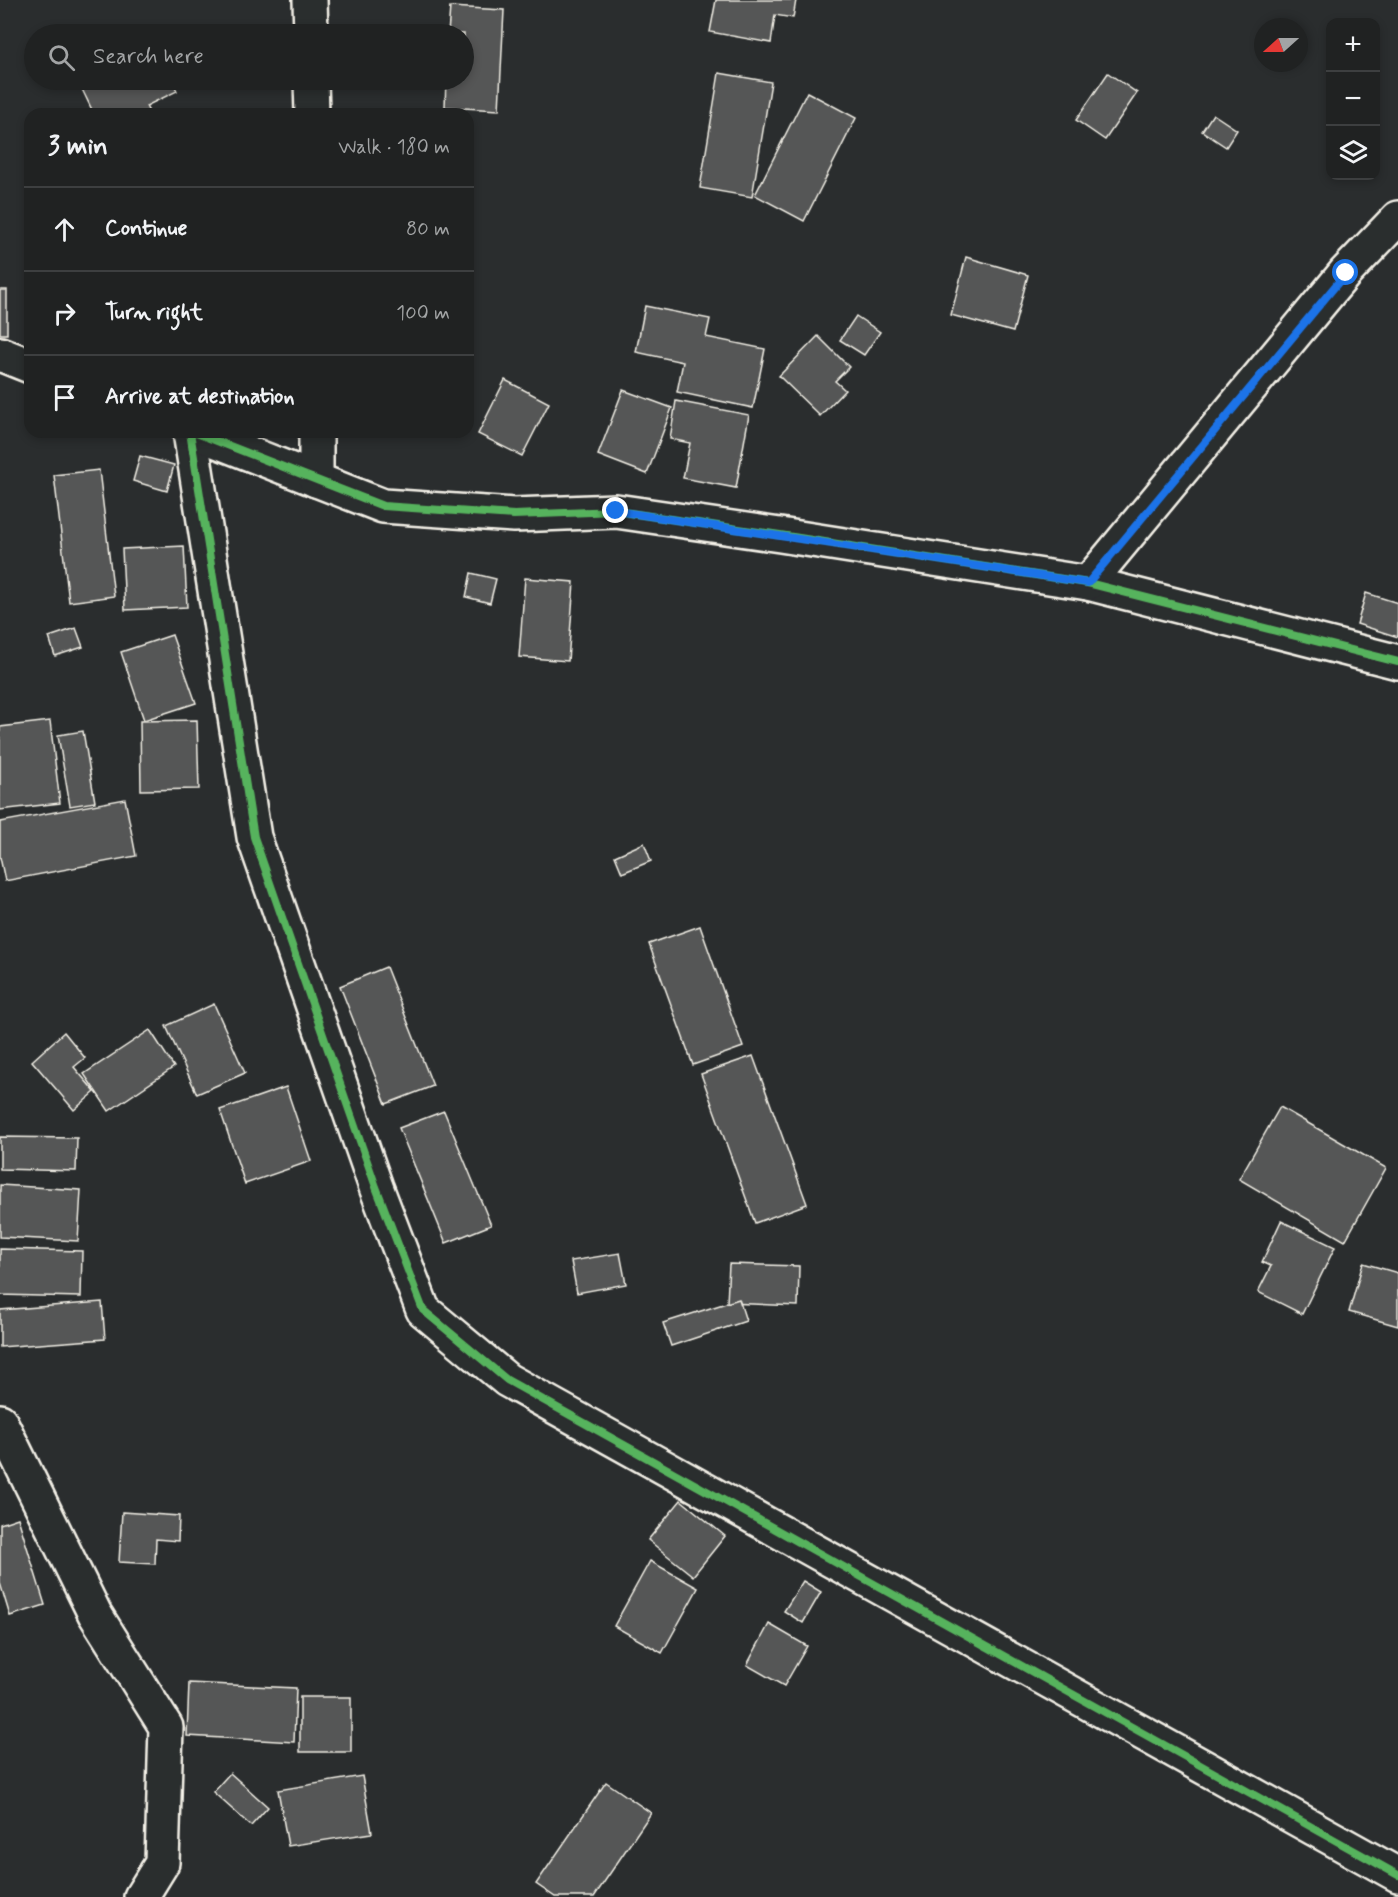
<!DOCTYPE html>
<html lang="en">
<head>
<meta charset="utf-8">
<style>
	body { margin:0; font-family:Mynerve,sans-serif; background:#2d2f2f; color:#f1f3f6 }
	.controls { position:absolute; right:18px; top:18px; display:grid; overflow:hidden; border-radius:12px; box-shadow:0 3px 9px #0003 }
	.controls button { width:54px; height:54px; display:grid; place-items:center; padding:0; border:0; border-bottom:2px solid #3d3f40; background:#202222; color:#f1f3f6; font:30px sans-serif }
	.compass { position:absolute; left:1254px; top:18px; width:54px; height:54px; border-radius:50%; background:#202222; box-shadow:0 3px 9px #0003; rotate:249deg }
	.stop { position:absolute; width:18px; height:18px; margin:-14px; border:4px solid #1a73e8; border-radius:50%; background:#fff }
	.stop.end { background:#1a73e8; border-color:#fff; box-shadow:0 2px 6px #0008 }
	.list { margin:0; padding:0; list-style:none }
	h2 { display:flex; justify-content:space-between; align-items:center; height:78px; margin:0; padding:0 24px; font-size:26px }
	h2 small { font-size:20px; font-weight:400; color:#a2a4a5 }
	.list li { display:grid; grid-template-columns:39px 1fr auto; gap:18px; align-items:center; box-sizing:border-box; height:84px; padding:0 24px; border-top:2px solid #3d3f40 }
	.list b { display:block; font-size:22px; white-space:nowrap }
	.list em { font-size:20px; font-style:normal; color:#a2a4a5 }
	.icon { flex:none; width:33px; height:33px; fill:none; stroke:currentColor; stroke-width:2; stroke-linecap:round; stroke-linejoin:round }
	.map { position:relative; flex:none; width:1398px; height:1897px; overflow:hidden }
	.search { position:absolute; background:#202222; box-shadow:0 3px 9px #0003; left:24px; top:24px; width:450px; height:66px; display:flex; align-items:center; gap:15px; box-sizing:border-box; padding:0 21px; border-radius:33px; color:#a2a4a5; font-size:22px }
	.panel { position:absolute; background:#202222; box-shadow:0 3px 9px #0003; left:24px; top:108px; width:450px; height:330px; border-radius:18px }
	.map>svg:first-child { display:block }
	.building { fill:#555756; stroke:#f4f1e8; stroke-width:1.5 }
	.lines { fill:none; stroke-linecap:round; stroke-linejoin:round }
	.minor-casing { stroke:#f4f1e8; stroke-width:38 }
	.minor { stroke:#2a2d2e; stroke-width:33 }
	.cycleway-casing { stroke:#2a2d2e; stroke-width:11 }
	.cycleway { stroke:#56b35d; stroke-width:8 }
	.route { stroke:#1a73e8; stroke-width:8 }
</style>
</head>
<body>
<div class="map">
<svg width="1398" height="1897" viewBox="0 0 1398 1897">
	<rect width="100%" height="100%" fill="#2a2d2e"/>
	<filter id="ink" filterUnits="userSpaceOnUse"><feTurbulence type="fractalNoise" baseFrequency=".0167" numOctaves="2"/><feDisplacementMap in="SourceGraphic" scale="12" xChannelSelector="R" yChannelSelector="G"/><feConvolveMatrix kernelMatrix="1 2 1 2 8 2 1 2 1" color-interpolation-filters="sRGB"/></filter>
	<g filter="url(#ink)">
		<g class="building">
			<polygon points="716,0 796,0 793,18 775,15 771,43 710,32"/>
			<polygon points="450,7 504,10 499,110 445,107 446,80 464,80 464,34 448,34"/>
			<polygon points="719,73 771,82 752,197 700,188"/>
			<polygon points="1108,73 1137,93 1105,140 1076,120"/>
			<polygon points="97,80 172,80 177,91 146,106 150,114 94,114 81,87"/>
			<polygon points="807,92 856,118 804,221 755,195"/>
			<polygon points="1213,114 1237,130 1226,147 1202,131"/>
			<polygon points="966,257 1028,275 1013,332 951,315"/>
			<rect x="0" y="290" width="7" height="44"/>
			<polygon points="645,306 710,319 706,337 765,349 753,408 677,392 683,362 636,352"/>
			<polygon points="856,316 880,332 864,355 840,340"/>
			<polygon points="818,336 849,367 835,381 845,390 820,416 779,376"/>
			<polygon points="505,380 549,403 522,456 478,434"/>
			<polygon points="623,390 672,408 647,474 598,455"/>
			<polygon points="676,401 749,415 736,488 683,478 690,443 670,439"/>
			<polygon points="140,456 174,465 167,491 133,481"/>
			<polygon points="99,470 114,596 69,602 54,475"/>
			<polygon points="184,546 187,607 125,610 122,549"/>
			<polygon points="471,573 496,579 490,603 466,597"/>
			<polygon points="525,578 574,582 568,661 519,657"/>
			<polygon points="1366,593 1398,603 1398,637 1357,624"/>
			<polygon points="76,628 83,647 55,656 49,637"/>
			<polygon points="172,635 196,703 144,720 121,652"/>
			<polygon points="197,720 199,789 141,790 140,721"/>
			<polygon points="50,721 60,803 0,810 0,727"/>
			<polygon points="83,731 95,802 70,806 58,735"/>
			<polygon points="125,799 136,856 5,881 0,857 0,822"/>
			<polygon points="644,843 651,861 622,873 615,856"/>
			<polygon points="700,926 743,1047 693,1065 649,944"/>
			<polygon points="386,967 433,1086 386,1104 340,986"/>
			<polygon points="214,1004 245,1073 197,1094 166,1026"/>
			<polygon points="150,1030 174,1067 109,1111 84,1074"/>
			<polygon points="64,1032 85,1058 74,1067 95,1092 74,1110 32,1061"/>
			<polygon points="753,1056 807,1204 755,1223 701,1074"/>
			<polygon points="286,1087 311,1161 245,1184 220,1110"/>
			<polygon points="1280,1107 1386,1168 1345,1241 1239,1179"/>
			<polygon points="444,1111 491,1225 446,1243 399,1128"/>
			<polygon points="0,1137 77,1138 76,1171 0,1169"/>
			<polygon points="0,1185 81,1190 78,1241 0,1237"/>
			<polygon points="1281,1221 1335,1247 1302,1314 1258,1292 1271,1266 1262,1262"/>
			<polygon points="0,1249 82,1251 81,1297 0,1295"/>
			<polygon points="620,1253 626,1284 577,1293 571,1261"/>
			<polygon points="1363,1263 1398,1273 1398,1326 1349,1312"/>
			<polygon points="729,1264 799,1266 798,1306 727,1303"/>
			<polygon points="739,1299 746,1321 671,1346 663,1323"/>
			<polygon points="102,1302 105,1339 0,1347 0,1310"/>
			<polygon points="681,1500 725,1536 693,1576 648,1540"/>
			<polygon points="122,1512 179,1516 178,1541 156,1539 155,1564 119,1562"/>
			<polygon points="18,1518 45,1605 10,1616 0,1583 0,1524"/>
			<polygon points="650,1561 698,1588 662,1653 614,1626"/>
			<polygon points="803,1581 821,1592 803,1623 784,1611"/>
			<polygon points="769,1624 807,1646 784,1686 747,1665"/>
			<polygon points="189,1683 296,1688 294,1742 187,1736"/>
			<rect x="300" y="1697" width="51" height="55"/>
			<polygon points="230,1773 268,1807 251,1826 213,1792"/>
			<polygon points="362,1776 372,1833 288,1846 278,1790"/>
			<polygon points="606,1782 651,1813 594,1897 555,1897 536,1884"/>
		</g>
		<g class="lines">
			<defs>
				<g id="minor">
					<polyline points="310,0 311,34"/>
					<polyline points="311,80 312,114"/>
					<polyline points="0,354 30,366"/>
					<polyline points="190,432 254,837 376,1187 423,1310 507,1380 1398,1875"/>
					<polyline points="194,432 383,506 514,515 616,511 780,535 1088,583 1398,662"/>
					<polyline points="316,432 316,480"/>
					<polyline points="1088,583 1345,273 1398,218"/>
					<polyline points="0,1421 95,1614 166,1727 162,1863 141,1897"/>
				</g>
			</defs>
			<use href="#minor" class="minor-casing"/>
			<use href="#minor" class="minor"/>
			<defs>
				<g id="cycleway">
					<polyline points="190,432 254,837 376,1187 423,1310 507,1380 1398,1875"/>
					<polyline points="194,432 383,506 514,515 616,511 780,535 1088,583 1398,662"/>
				</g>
			</defs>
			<use href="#cycleway" class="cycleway-casing"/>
			<use href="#cycleway" class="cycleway"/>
		</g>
	</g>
	<g class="lines" filter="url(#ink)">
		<polyline class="route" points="616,511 1088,583 1346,273"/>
	</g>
</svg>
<div class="controls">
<button>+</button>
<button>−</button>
<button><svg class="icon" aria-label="layers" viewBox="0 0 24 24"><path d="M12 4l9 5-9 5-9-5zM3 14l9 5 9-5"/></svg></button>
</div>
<svg class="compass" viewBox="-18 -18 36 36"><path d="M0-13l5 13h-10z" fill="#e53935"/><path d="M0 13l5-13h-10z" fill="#a2a4a5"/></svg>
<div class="stop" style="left:1346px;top:273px"></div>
<div class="stop end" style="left:616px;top:511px"></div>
<div class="search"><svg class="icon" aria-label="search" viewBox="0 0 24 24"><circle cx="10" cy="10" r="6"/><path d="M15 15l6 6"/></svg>Search here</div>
<section class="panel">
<h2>3 min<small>Walk · 180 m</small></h2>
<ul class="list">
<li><svg class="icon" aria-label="ahead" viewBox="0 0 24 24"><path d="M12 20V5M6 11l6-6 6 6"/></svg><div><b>Continue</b></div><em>80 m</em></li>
<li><svg class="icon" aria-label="right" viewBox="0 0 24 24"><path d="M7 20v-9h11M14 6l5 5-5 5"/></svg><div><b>Turn right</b></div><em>100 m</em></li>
<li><svg class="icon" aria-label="arrive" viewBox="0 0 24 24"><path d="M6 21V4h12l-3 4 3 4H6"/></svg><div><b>Arrive at destination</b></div></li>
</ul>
</section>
</div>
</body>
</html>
